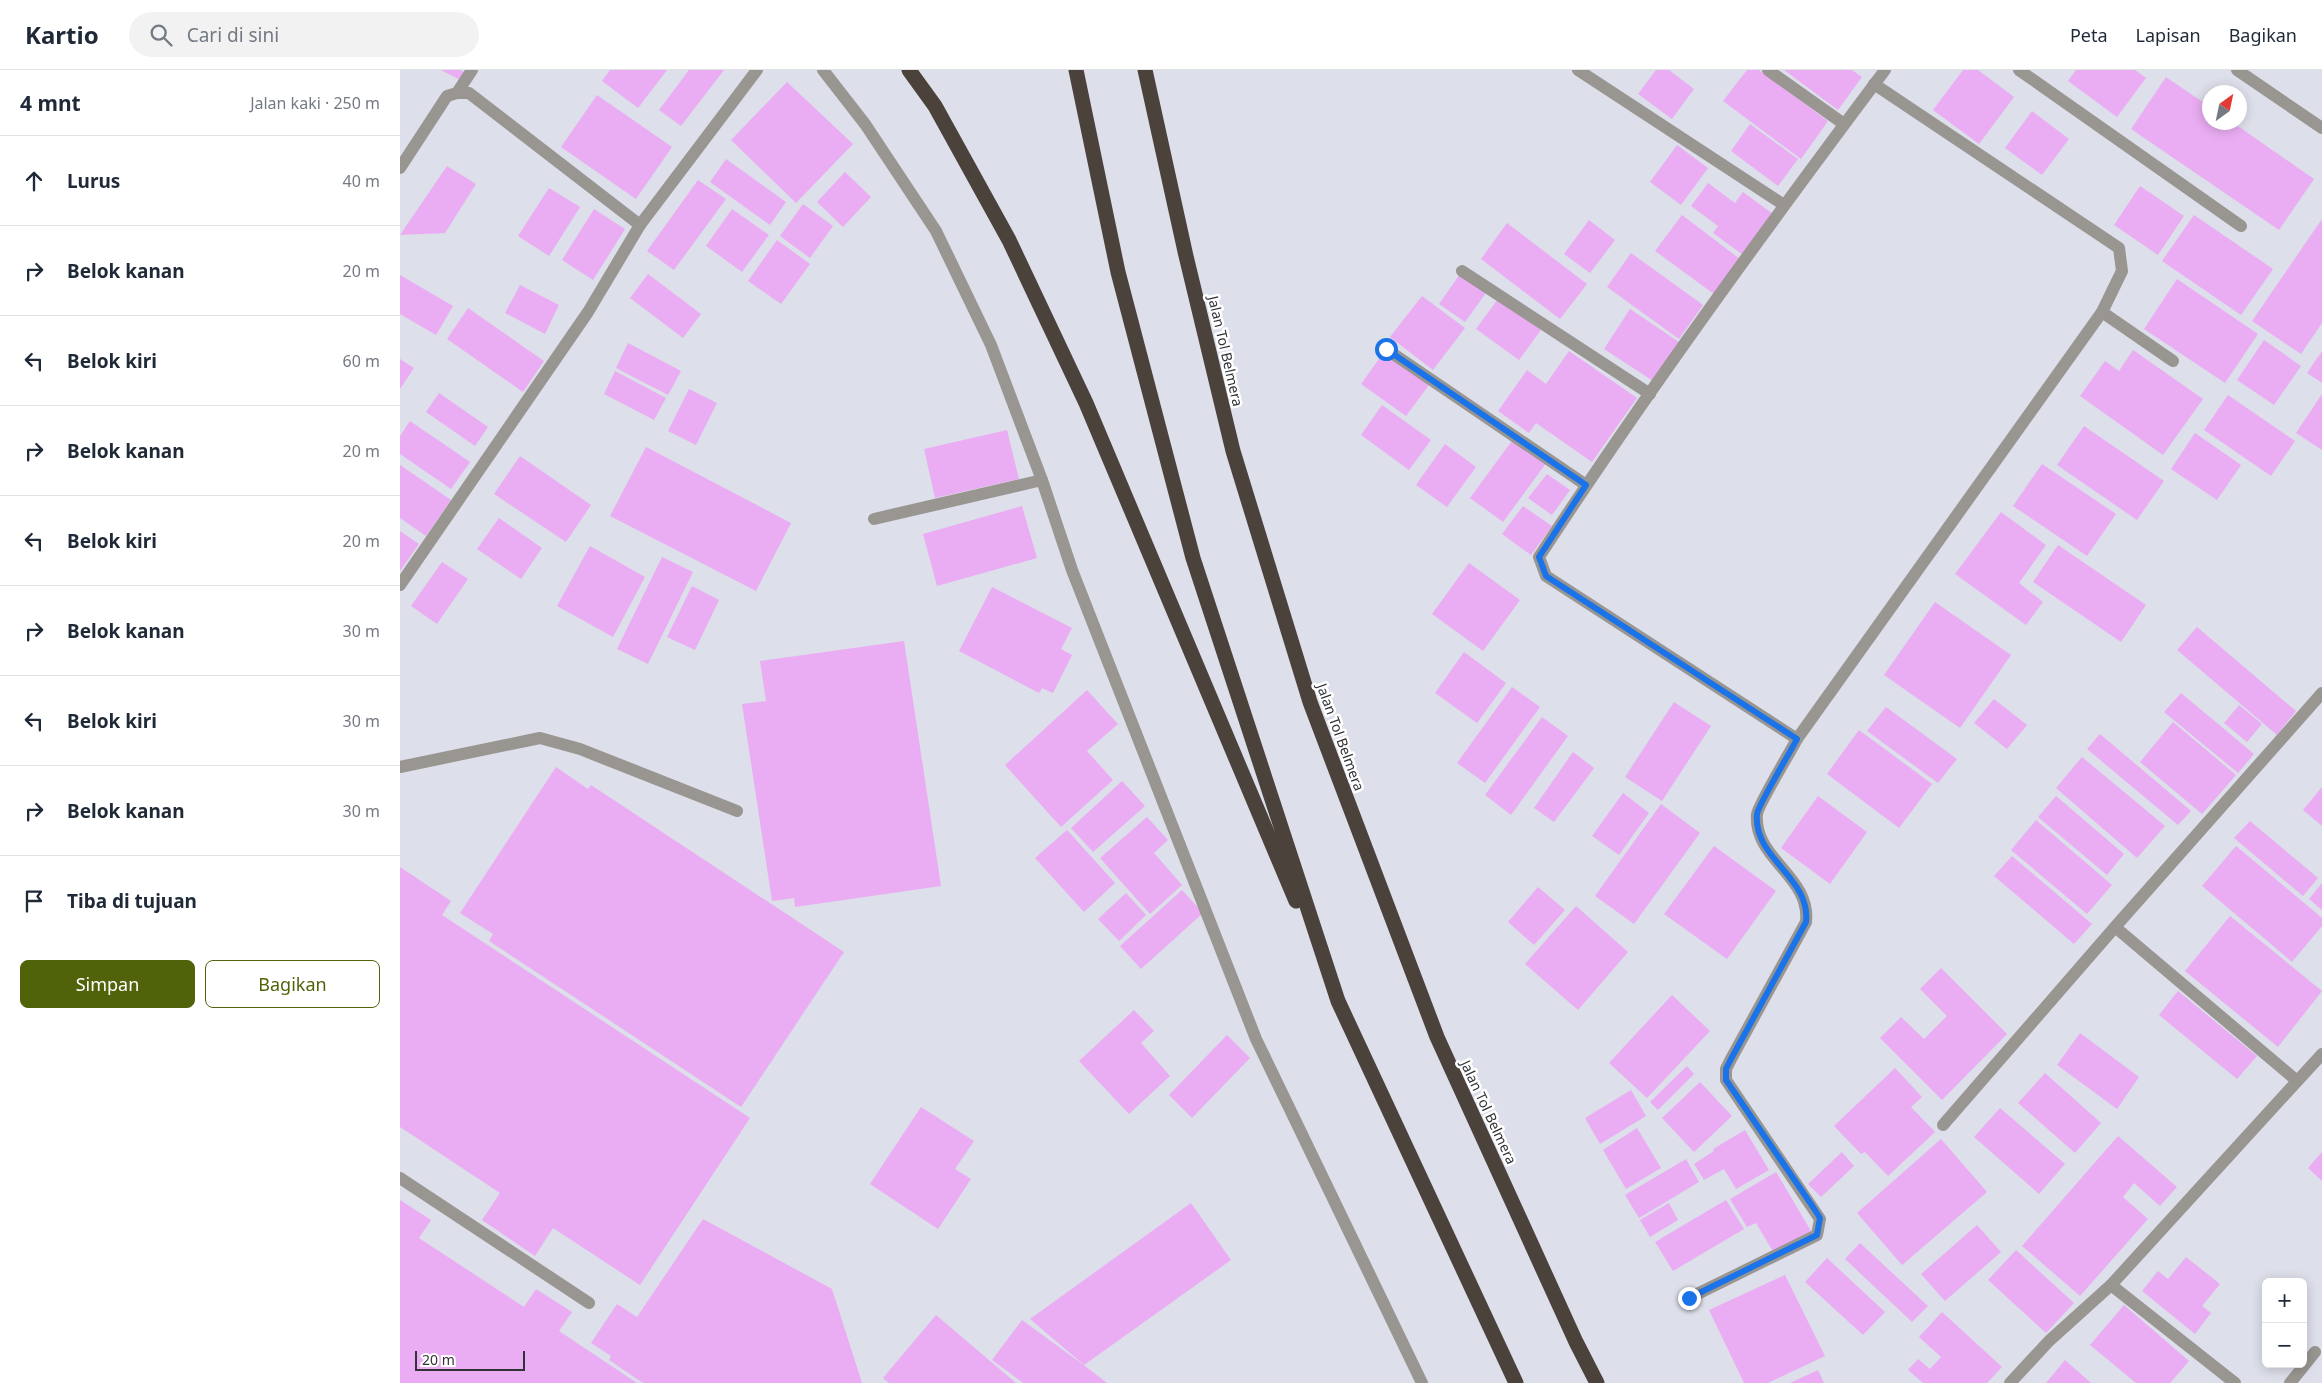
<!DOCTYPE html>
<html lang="id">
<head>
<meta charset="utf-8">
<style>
	body { margin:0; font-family:"Noto Sans",sans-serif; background:#f2f2f3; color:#1f2937 }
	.controls { position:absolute; right:15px; bottom:15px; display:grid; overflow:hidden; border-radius:8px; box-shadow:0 2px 12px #0003 }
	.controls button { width:45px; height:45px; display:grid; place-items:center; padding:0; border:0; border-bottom:1px solid #e0e1e3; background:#fff; color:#1f2937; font:25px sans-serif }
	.compass { position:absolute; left:1802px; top:15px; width:45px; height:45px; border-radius:50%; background:#fff; box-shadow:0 2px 12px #0003; rotate:33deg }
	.scale { position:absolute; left:15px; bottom:12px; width:110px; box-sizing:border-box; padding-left:5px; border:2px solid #313236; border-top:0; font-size:14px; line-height:18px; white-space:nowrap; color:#313236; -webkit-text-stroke:4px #fff; paint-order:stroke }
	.stop { position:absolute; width:15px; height:15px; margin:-11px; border:4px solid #1a73e8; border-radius:50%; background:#fff }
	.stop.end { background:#1a73e8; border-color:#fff; box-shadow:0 1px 5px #0008 }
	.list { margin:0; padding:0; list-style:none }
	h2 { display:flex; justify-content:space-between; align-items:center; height:65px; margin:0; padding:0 20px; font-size:21px }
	h2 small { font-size:16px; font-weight:400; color:#747a83 }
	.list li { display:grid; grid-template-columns:32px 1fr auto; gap:15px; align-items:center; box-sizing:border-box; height:90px; padding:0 20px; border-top:1px solid #e0e1e3 }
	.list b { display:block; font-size:19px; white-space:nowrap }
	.list em { font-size:16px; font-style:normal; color:#747a83 }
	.actions { display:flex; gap:10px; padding:15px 20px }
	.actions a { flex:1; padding:11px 0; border:1px solid #50630b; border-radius:8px; text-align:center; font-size:18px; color:#50630b }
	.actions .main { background:#50630b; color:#fff }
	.icon { flex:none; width:28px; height:28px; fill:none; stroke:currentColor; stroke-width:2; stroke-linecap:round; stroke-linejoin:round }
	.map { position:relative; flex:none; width:1922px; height:1313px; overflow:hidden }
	header { display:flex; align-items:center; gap:30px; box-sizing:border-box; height:70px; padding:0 25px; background:#fff; border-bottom:1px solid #e0e1e3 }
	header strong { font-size:24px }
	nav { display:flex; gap:28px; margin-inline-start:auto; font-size:18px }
	.search { width:350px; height:45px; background:#f2f2f3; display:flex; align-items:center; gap:12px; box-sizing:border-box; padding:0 18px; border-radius:28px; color:#747a83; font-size:19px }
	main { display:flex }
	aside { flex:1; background:#fff }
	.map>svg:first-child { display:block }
	.building { fill:#eaadf3 }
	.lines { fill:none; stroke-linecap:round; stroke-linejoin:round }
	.service { stroke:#999591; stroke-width:12 }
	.minor { stroke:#999591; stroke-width:12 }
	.tertiary { stroke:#999591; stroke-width:12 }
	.motorway { stroke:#4b423c; stroke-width:15 }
	.route { stroke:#1a73e8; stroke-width:6 }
	.labels { text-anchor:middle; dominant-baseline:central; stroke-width:5; stroke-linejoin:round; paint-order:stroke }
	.street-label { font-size:14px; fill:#313236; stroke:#fff }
</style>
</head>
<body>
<header>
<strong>Kartio</strong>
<div class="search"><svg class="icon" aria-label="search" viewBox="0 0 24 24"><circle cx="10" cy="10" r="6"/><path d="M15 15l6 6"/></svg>Cari di sini</div>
<nav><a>Peta</a><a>Lapisan</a><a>Bagikan</a></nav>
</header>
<main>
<aside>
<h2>4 mnt<small>Jalan kaki · 250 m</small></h2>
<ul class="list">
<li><svg class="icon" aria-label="ahead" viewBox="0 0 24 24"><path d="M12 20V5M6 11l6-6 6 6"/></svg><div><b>Lurus</b></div><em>40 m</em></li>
<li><svg class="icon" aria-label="right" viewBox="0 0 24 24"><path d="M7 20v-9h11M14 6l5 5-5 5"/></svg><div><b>Belok kanan</b></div><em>20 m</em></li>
<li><svg class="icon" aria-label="left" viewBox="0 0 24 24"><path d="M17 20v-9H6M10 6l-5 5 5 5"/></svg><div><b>Belok kiri</b></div><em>60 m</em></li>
<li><svg class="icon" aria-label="right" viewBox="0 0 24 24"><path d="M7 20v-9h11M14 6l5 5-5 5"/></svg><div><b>Belok kanan</b></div><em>20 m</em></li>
<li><svg class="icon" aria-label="left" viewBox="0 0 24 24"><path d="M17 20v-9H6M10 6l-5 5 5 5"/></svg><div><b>Belok kiri</b></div><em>20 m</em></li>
<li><svg class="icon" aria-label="right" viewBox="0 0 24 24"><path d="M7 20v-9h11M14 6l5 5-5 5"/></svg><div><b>Belok kanan</b></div><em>30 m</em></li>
<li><svg class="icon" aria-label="left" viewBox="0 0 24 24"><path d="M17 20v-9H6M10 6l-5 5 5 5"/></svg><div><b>Belok kiri</b></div><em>30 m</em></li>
<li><svg class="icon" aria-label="right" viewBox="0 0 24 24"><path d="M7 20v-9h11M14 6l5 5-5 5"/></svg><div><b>Belok kanan</b></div><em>30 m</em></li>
<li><svg class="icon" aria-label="arrive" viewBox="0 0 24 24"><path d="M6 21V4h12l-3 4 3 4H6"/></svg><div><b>Tiba di tujuan</b></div></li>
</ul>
<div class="actions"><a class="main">Simpan</a><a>Bagikan</a></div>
</aside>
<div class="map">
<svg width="1922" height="1313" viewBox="0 0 1922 1313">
	<rect width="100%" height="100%" fill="#dddfea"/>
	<g class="building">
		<polygon points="41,0 60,0 64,2 60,10"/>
		<polygon points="210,0 267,0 238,38 202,11"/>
		<polygon points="289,0 324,0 281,56 259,40"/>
		<polygon points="1256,0 1269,0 1294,19 1272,49 1238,24"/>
		<polygon points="1347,0 1359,0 1428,51 1401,89 1323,31"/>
		<polygon points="1384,0 1452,0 1462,7 1438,40"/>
		<polygon points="1563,0 1578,0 1614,27 1579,74 1533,40"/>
		<polygon points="1676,0 1735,0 1746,8 1717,47 1668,11"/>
		<polygon points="1766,7 1810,37 1810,52 1832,52 1914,109 1879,160 1731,59"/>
		<polygon points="387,12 453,74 396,133 331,70"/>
		<polygon points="197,25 272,77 236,129 161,77"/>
		<polygon points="1632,41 1669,69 1642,105 1605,78"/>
		<polygon points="1350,54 1398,89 1378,116 1331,81"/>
		<polygon points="1277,75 1308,98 1281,135 1250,112"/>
		<polygon points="326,89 386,132 370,155 310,112"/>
		<polygon points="47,96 76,114 45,163 0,165"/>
		<polygon points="445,102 471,127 443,157 417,132"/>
		<polygon points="298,110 326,129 274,200 247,181"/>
		<polygon points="1308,113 1335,133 1343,122 1373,144 1343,185 1313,163 1318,156 1291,136"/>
		<polygon points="1740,116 1784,146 1758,185 1714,155"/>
		<polygon points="149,118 180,137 149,186 118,166"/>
		<polygon points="403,134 433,156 410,188 380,166"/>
		<polygon points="194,139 225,159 193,210 162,190"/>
		<polygon points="332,139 369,165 342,202 306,176"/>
		<polygon points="1282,145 1340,189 1314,224 1255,181"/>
		<polygon points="1794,145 1873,199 1841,245 1762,191"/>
		<polygon points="1922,149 1922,253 1901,284 1852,251"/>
		<polygon points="1189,150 1215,170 1190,203 1164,184"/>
		<polygon points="1107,153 1187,214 1160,249 1081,189"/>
		<polygon points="377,170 410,194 381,234 348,211"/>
		<polygon points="1231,183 1303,235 1279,269 1207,217"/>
		<polygon points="248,204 301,244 283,268 230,228"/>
		<polygon points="1060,204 1086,223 1065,252 1039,234"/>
		<polygon points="0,205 53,236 36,265 0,244"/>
		<polygon points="1777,209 1858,264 1825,313 1744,259"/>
		<polygon points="120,215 159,235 145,264 105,243"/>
		<polygon points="1022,226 1065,258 1033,300 990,267"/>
		<polygon points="1098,229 1141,260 1119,290 1076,259"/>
		<polygon points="68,238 144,291 123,322 47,269"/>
		<polygon points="1230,239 1279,272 1253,311 1204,279"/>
		<polygon points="1864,270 1901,296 1874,335 1837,310"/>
		<polygon points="228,273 281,301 268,325 216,298"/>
		<polygon points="1733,280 1803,329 1763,385 1680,326 1705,291 1719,301"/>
		<polygon points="1169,281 1237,328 1192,392 1136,353 1129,363 1098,341 1127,300 1146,314"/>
		<polygon points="1922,281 1922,313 1907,303"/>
		<polygon points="984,282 1029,315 1006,346 961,314"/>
		<polygon points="0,289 14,298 0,319"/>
		<polygon points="215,301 266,328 254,350 204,324"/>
		<polygon points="289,319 317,333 296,375 268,361"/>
		<polygon points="39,323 88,357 75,376 26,342"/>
		<polygon points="1922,324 1922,380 1896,363"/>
		<polygon points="1828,325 1895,371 1871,406 1804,360"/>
		<polygon points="982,335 1031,370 1009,400 961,365"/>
		<polygon points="10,351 70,392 51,419 0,384 0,366"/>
		<polygon points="1684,356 1764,411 1737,450 1657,395"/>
		<polygon points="607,360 619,409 535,428 524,379"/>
		<polygon points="1795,363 1841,395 1817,430 1771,399"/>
		<polygon points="1114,368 1147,392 1103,452 1070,428"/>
		<polygon points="1045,374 1076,397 1047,437 1016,415"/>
		<polygon points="246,377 391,453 356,521 210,446"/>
		<polygon points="120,386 191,435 166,472 94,424"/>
		<polygon points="1642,394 1716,444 1687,486 1613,436"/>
		<polygon points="0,395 51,430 26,466 0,448"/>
		<polygon points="1147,404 1170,420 1152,445 1128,428"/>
		<polygon points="622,436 637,488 537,516 523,464"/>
		<polygon points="1123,436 1152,456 1131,485 1102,464"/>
		<polygon points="1601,442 1646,475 1619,513 1643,532 1626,555 1555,504"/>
		<polygon points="99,448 142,478 121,509 77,479"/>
		<polygon points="0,461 19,474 0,501"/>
		<polygon points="1658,475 1746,535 1721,572 1633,512"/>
		<polygon points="190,476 245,507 213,567 157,536"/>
		<polygon points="262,487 293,502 248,594 217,579"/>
		<polygon points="42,492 68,509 37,554 11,536"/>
		<polygon points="1069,493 1120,530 1083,581 1032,544"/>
		<polygon points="292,516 319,530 295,580 267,567"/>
		<polygon points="592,517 672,558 661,579 672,585 653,623 642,618 639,623 559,581"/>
		<polygon points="1535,532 1611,585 1560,658 1484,605"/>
		<polygon points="1797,557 1896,641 1877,665 1777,580"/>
		<polygon points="504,571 541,816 395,837 394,828 372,831 342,634 366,631 360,591"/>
		<polygon points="1064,582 1106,613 1077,653 1035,623"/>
		<polygon points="1112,617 1140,637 1085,713 1057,693"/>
		<polygon points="687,620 718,654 687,681 713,710 661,757 605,695"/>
		<polygon points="1781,623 1854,684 1838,703 1764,642"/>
		<polygon points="1594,629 1627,655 1607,679 1574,653"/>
		<polygon points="1274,632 1311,656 1262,731 1225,707"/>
		<polygon points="1839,635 1862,654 1847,672 1824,653"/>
		<polygon points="1486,637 1557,689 1538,713 1467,661"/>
		<polygon points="1142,647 1168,666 1111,745 1085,725"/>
		<polygon points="1773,652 1836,705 1802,744 1740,692"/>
		<polygon points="1459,660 1532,714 1499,758 1427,704"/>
		<polygon points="1700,664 1791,741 1778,755 1687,679"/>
		<polygon points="1173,682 1194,698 1154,752 1134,738"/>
		<polygon points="1682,687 1765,756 1737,788 1656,718"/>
		<polygon points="156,697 188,719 191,715 444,882 341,1037 89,871 93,864 60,843"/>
		<polygon points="722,711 745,736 693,782 671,758"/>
		<polygon points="1922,717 1922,756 1903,740"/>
		<polygon points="1223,723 1249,743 1219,785 1192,766"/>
		<polygon points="1418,726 1467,762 1430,814 1381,778"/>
		<polygon points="1656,726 1724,784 1707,805 1638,747"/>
		<polygon points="1261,734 1300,763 1234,854 1195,826"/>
		<polygon points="747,747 768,770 754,783 782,815 750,844 700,788"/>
		<polygon points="1636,750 1712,815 1687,844 1611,780"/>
		<polygon points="1850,751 1918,808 1903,826 1834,768"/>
		<polygon points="667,760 715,813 684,842 635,788"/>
		<polygon points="1314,776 1376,821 1327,889 1264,844"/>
		<polygon points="1836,776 1922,848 1922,856 1892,892 1802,816"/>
		<polygon points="1612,786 1692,854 1674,874 1594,806"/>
		<polygon points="0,797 51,831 42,845 350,1048 240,1215 153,1158 135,1186 82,1150 100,1123 0,1057"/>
		<polygon points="1922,813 1922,840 1909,829"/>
		<polygon points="1138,817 1165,840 1134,875 1108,852"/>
		<polygon points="782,820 803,843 741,899 720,876"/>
		<polygon points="726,823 746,845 719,871 698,849"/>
		<polygon points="1176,836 1228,882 1178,940 1125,894"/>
		<polygon points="1830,846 1922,921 1878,977 1785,901"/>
		<polygon points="1541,898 1607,964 1542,1030 1480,968 1501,947 1524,969 1547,946 1520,919"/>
		<polygon points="1778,921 1857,986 1837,1009 1759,945"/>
		<polygon points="1272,925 1310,961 1247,1028 1209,993"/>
		<polygon points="734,940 754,961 741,973 770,1006 729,1044 679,991"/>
		<polygon points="1680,963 1739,1007 1717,1039 1657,995"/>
		<polygon points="827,965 850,988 792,1048 769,1025"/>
		<polygon points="1287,996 1294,1004 1258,1040 1250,1032"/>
		<polygon points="1495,998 1522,1027 1511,1037 1535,1062 1488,1106 1465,1082 1461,1084 1434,1056"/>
		<polygon points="1645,1003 1701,1053 1675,1083 1618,1033"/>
		<polygon points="1300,1012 1332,1046 1294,1082 1262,1048"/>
		<polygon points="1231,1020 1246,1046 1200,1074 1185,1048"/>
		<polygon points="521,1037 574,1071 555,1099 571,1109 538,1159 470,1114"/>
		<polygon points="1600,1038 1665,1094 1639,1124 1574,1067"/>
		<polygon points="1237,1058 1261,1098 1226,1119 1203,1080"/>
		<polygon points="1345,1060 1369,1100 1336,1119 1324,1099 1304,1110 1294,1094 1314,1081 1313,1079"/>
		<polygon points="1718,1066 1777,1117 1760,1136 1734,1113 1723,1127 1748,1149 1680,1226 1622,1176"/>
		<polygon points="1541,1069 1587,1122 1502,1195 1457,1143"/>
		<polygon points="1442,1082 1454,1096 1421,1127 1408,1114"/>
		<polygon points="1922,1082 1922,1111 1908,1098"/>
		<polygon points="1286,1089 1299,1112 1239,1148 1225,1125"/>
		<polygon points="1376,1102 1411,1161 1374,1183 1356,1153 1347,1157 1330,1129"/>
		<polygon points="0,1130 31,1150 19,1168 124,1237 136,1219 172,1242 159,1261 237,1313 0,1313"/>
		<polygon points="1326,1130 1344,1159 1273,1201 1255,1172"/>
		<polygon points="791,1133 831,1190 684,1295 630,1249"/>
		<polygon points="1269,1133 1278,1150 1250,1167 1240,1150"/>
		<polygon points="303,1149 432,1219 462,1313 243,1313 209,1290 211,1286 191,1273 217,1234 237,1247"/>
		<polygon points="1577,1155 1601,1182 1545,1231 1521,1204"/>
		<polygon points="1460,1173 1528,1236 1512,1252 1445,1189"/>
		<polygon points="1616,1180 1674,1233 1646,1263 1588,1210"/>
		<polygon points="1786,1187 1820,1214 1802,1236 1811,1243 1795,1264 1742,1221 1758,1201 1768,1209"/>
		<polygon points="1427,1188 1485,1242 1463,1265 1405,1212"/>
		<polygon points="1385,1205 1425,1286 1368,1313 1344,1313 1309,1240"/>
		<polygon points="1724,1235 1789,1291 1770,1313 1736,1313 1690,1275"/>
		<polygon points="1542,1242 1602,1297 1587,1313 1523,1313 1508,1300 1518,1289 1530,1299 1541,1287 1519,1267"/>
		<polygon points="536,1245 616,1313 489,1313 483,1308"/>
		<polygon points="622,1250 685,1296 707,1313 623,1313 592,1290"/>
		<polygon points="1665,1290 1691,1313 1646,1313"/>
		<polygon points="1418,1300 1424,1313 1390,1313"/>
	</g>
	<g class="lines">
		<g class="service">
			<polyline points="0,697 140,668 180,679 337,741"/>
			<polyline points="0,1108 189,1233"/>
		</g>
		<g class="minor">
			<polyline points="423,0 465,54 536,161 591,275 642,410 672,500 856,969 1022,1313"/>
			<polyline points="1178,0 1384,135"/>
			<polyline points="1368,0 1444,54"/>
			<polyline points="1619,0 1841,156"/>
			<polyline points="57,23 72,0"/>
			<polyline points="0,98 47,26 57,23 69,23 240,155"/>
			<polyline points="1062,201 1250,324"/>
			<polyline points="1702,242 1773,291"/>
			<polyline points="986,279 1186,415"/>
			<polyline points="474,449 642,410"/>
			<polyline points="0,515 188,242 240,155 357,0"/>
			<path d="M1397,669L1146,506L1139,487C1248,320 1366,159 1485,0"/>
			<polyline points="1715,857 1896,1010"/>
			<polyline points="1543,1055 1715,857 1922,623"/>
			<polyline points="1711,1215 1835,1313"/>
			<path d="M1289,1228L1417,1165L1420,1149L1326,1010V999L1331,989L1406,852C1411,806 1353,789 1357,744C1358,735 1391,681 1397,669L1702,242L1722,201L1719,178L1474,14"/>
			<polyline points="1610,1313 1649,1271 1711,1215 1922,984"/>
			<polyline points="1890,1313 1915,1282"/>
		</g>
		<polyline class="tertiary" points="1837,0 1922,58"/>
		<g class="motorway">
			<polyline points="509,0 535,36 609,170 686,333 896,831"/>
			<polyline points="676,0 718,202 793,488 938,931 1116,1313"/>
			<polyline points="745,0 786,186 833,381 910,632 1037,967 1176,1272 1197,1313"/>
		</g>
	</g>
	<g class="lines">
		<path class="route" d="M986,279L1186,415L1139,487L1146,506L1397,669C1391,681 1358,735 1357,744C1353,789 1411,807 1406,852L1331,989L1326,999V1010L1413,1137L1420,1148L1417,1165L1289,1228"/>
	</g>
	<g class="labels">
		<g class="street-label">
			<text transform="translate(826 281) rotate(77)">Jalan Tol Belmera</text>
			<text transform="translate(941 667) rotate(70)">Jalan Tol Belmera</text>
			<text transform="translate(1089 1042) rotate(65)">Jalan Tol Belmera</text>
		</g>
	</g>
</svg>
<div class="controls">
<button>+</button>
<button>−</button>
</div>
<svg class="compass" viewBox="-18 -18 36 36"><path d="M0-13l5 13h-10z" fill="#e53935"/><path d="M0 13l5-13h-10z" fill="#747a83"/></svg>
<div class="scale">20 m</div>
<div class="stop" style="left:986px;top:279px"></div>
<div class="stop end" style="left:1289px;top:1228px"></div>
</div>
</main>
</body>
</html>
